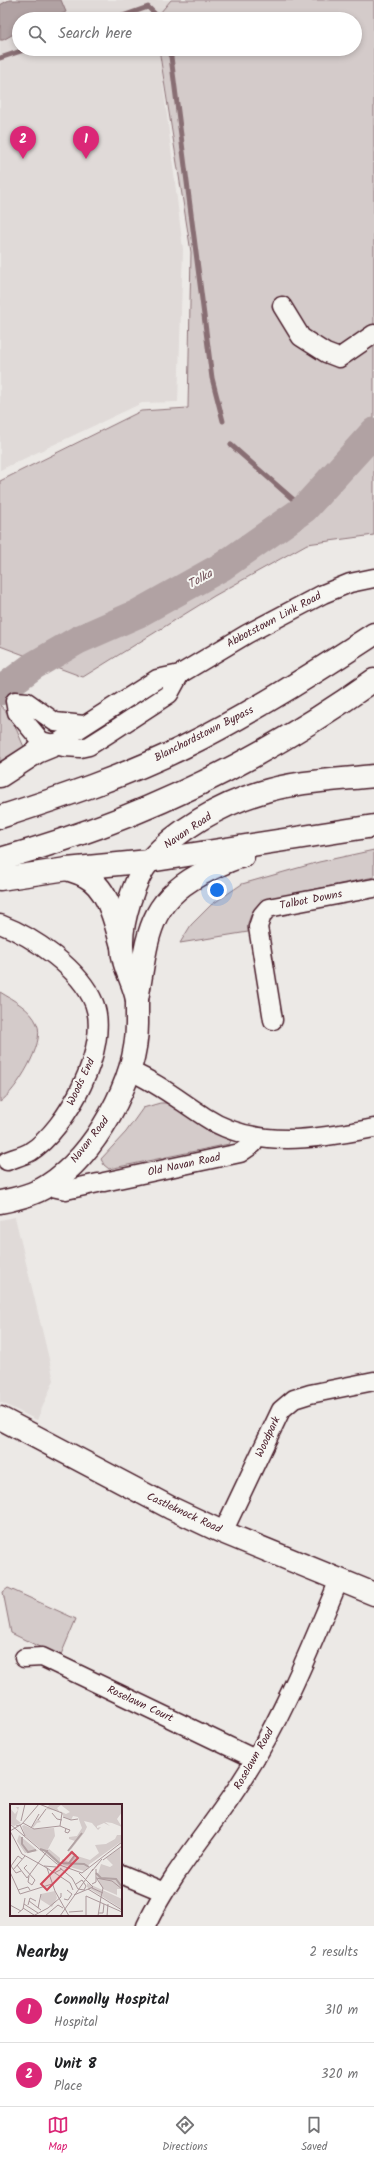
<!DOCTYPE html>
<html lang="en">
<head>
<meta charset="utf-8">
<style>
	body { margin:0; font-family:Kalam,sans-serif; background:#f2f2f2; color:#202124 }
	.you { position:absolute; left:217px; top:890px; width:14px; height:14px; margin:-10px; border:3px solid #fff; border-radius:50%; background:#1a73e8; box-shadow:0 0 0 6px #1a73e833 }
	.badge { display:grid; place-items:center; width:26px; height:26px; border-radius:50%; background:#db2777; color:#fff; font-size:13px; font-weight:700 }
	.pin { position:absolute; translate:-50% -33px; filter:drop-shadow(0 1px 2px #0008) }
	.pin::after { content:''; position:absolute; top:21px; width:14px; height:12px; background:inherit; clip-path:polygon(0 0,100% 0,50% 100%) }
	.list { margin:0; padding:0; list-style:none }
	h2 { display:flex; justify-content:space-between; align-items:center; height:52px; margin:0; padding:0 16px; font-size:17px }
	h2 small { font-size:13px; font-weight:400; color:#757577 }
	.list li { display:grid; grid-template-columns:26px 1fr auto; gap:12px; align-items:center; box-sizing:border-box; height:64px; padding:0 16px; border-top:1px solid #e0e0e0 }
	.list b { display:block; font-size:15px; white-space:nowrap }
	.list p { margin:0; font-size:13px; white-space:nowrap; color:#757577 }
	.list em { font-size:13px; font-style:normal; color:#757577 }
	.icon { flex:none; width:22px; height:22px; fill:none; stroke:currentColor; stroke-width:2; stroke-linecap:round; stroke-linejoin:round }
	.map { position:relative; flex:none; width:374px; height:1926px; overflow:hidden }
	.search { position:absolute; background:#fff; box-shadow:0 2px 6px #0003; left:12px; right:12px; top:12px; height:44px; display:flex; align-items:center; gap:10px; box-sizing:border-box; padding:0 14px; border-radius:22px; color:#757577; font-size:15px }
	.sheet { height:180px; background:#fff }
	nav { display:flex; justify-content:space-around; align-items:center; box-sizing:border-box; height:56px; border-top:1px solid #e0e0e0; background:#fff; font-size:11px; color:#757577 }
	nav a { display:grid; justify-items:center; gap:2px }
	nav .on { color:#db2777 }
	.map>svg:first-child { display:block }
	.built { fill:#e0dad8 }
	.green { fill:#d4cbca; stroke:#8f757a }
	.water { fill:#b1a2a3; stroke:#886e73 }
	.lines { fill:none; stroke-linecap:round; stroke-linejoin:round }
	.stream { stroke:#886e73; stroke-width:5 }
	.river { stroke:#b1a2a3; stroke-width:29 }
	.minor-casing { stroke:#4a1f2b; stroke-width:21 }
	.major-casing { stroke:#4a1f2b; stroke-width:25 }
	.highway-casing { stroke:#4a1f2b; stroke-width:25 }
	.minor { stroke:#f6f6f2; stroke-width:18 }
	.major { stroke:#f6f6f2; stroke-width:22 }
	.highway { stroke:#f6f6f2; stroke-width:22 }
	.labels { text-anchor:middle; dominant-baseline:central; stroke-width:4; stroke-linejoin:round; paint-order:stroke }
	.street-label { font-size:11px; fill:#4a1f2b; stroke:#f6f6f2 }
	.water-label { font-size:12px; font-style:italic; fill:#6e4d55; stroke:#f6f6f2 }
	.inset-river { fill:none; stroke:#b1a2a3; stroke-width:2 }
	.inset-road { fill:none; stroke:#ab989b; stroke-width:1 }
	.view { fill:#d1495b; fill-opacity:0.15; stroke:#d1495b; stroke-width:2 }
	.inset-edge { fill:none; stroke:#4a1f2b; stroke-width:2 }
</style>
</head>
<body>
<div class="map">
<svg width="374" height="1926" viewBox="0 0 374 1926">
	<rect width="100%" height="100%" fill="#ece9e6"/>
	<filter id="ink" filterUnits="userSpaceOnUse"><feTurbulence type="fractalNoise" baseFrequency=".025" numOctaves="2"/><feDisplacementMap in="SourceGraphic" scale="8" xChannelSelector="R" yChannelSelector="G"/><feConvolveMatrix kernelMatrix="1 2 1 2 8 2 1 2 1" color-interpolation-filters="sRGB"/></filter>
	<g filter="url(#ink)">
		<g class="built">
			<polygon points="0,0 171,0 155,19 19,19 19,49 159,49 183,249 178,402 142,403 0,470"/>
			<polygon points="15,1217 54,1380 37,1420 0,1402 0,1220"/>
		</g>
		<g class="green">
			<polygon points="171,0 374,0 374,535 307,544 214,596 83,677 0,646 0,481 141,411 188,408 191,252 159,49 355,49 355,19 155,19"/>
			<polygon points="0,705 11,717 24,747 0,764"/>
			<polygon points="374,850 374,877 268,899 252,912 248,923 248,932 180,943 191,925 211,905 242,884 319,862"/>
			<path d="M0,992C13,1000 31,1009 37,1024C46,1043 16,1091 0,1102Z"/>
			<polygon points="160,1103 166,1103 172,1105 231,1141 229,1144 109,1169 104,1165 101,1159 126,1132 143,1108"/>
			<polygon points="8,1588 76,1619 60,1657 11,1633 3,1592"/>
		</g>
		<polygon class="water" points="9,0 61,0 66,12 51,19 19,19 19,31 3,40 0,40 0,5"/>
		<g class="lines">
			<g class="stream">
				<polyline points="114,19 148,7 160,19"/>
				<polyline points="170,49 212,378 223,421"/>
				<polyline points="0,58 27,49"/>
				<polyline points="231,445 304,509"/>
			</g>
			<polyline class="river" points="0,691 33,666 78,640 137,614 223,566 304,509 374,432"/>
			<defs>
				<g id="minor">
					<polyline points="282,306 301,337 326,353 339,358 374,334"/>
					<polyline points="84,725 55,722 27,702 15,701 17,712 41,741 64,747 80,748 89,746 111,732 169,694 180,674"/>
					<polyline points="54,745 157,679 180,674 247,634 323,594 350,583 374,578"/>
					<path d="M0,924C34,937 80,969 94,1003C111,1046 67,1129 30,1152C23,1156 14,1158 7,1161"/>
					<polyline points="273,1020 258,927 262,915 268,908 374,888"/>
					<path d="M130,1071C158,1083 180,1101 205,1117C255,1150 319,1139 374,1128"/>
					<polyline points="104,1182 240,1153 253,1144 257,1137"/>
					<polyline points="47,1186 66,1190 98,1183"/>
					<polyline points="223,1532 281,1410 294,1399 310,1394 374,1381"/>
					<polyline points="24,1658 42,1657 255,1759"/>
					<polyline points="121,1874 164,1892"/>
					<path d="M146,1926C170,1874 210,1830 241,1782C282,1719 310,1649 339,1580"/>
				</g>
				<g id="major">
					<path d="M0,1202C16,1199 33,1195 47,1186C95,1155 137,1081 137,1024C137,1016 137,1008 137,1000C134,982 122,966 122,946C121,922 134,878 150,860C178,829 220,805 259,793C296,781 336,780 374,776"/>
					<polyline points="0,1418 171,1508 220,1531 374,1594"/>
				</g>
				<g id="highway">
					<polyline points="0,776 37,752 54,745"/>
					<path d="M0,817C62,797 125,776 184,747C250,714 313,674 374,634"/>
					<path d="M0,859C134,822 261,761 374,680"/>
					<path d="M67,869C73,871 80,873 85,876C109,888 115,923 122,946"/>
					<polyline points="0,879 67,869 149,861 374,826"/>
					<path d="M137,999C148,940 145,900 207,871C219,865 230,859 243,856"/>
				</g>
			</defs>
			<use href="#minor" class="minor-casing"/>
			<use href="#major" class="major-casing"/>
			<use href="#highway" class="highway-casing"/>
			<use href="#minor" class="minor"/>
			<use href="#major" class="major"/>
			<use href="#highway" class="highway"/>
		</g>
	</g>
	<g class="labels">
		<g class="street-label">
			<text transform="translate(274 620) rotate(-28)">Abbotstown Link Road</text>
			<text transform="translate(204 734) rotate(-27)">Blanchardstown Bypass</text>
			<text transform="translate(188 831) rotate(-34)">Navan Road</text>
			<text transform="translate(311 900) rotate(-11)">Talbot Downs</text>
			<text transform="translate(81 1082) rotate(-65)">Woods End</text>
			<text transform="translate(90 1140) rotate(-52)">Navan Road</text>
			<text transform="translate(184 1165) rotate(-12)">Old Navan Road</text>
			<text transform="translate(268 1437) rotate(-65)">Woodpark</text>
			<text transform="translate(184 1513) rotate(25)">Castleknock Road</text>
			<text transform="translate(140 1704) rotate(25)">Roselawn Court</text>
			<text transform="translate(254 1759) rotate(-60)">Roselawn Road</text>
		</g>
		<g class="water-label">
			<text transform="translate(200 579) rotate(-29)">Tolka</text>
		</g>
	</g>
	<g transform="translate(10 1804)">
		<rect width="112" height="112" fill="#ece9e6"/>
		<path d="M40,0H112V8L107,15L112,23L102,19L95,18L100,22L94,19L87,22V24L91,23L88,26L82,19L74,17L77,23L74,29L59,48L65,37L59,35V33L67,32L72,24L68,13L63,12L61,16L54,13L50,7L56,10L60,8L51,1L47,4L49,7L36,5L28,15L31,18L27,19L23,24L22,22ZM6,3H9L6,15L11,19L4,22L0,19V4L5,10L8,6ZM14,21L23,25L44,24L45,32L37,47L39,45L50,54V61L15,32L12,22ZM9,31L15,36L28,47L15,49L7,37ZM107,31H112V37L77,62L78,64L74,67L53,61L52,55L59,58L64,51L80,56L89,49L85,41L96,40L105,35ZM110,44L112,85H107V91L93,85L87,73L91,60L100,63L103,61L96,54ZM77,79L112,95V105L77,83ZM45,87L47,94L42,103L31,96V90Z" fill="#d4cbca"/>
		<path class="inset-river" d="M12,33V40L18,48L26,46M30,45L36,47L49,59L74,60L79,63M58,47L72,29M59,59L65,51L60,48M86,69L91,74L106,75L112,83"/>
		<path class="inset-road" d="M42,9L47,15L52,16M53,13L61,16L68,15M28,16L36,5M11,17L15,0M13,19L24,25L50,22L52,9L29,0M0,20L47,60L72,69L112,38M6,22L10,21L15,32M50,22L57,25L60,26L58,29L55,28L56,24M21,24L29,10M0,27L12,50L37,64M0,27L12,20L29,0M93,56L112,42M7,61L17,74L38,46M17,61L14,64L25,76L22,81L18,78L19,72M34,62L46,63M37,64L45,87L59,112M37,64L44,69L52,65M50,64L62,74L68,85L74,86L76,82L72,76L66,80M3,66L15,52M11,67L6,69L1,62L8,52L12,55M82,67L92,55M0,68L10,90L42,80M45,69L60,79L63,86M86,74L102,77L112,85M87,75L93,84L91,93M82,80L86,78V65M82,84L93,89M78,85L112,106M8,86L18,83L20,86M64,91L83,83L69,69M54,95L58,96L62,90L57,86M19,97L31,106M14,100L28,109M0,101L11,107M18,101L20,94L26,97M13,104L24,111M28,104L31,90M59,108L73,107M8,109L13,105L15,94M88,109H93L94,100M23,112L38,104L51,93V89M35,112L48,101L53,104M50,112L83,65M76,112V92L112,108M88,112L91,93M97,112L98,100"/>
		<path class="view" d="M62,48L68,54L37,86L31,80Z"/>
		<rect width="112" height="112" class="inset-edge"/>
	</g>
</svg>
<div class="you"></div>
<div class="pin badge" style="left:86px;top:159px">1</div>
<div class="pin badge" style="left:23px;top:159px">2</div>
<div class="search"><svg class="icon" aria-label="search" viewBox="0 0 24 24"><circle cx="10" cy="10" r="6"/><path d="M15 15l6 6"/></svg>Search here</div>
</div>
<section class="sheet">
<h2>Nearby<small>2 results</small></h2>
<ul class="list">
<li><span class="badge">1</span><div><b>Connolly Hospital</b><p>Hospital</p></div><em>310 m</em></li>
<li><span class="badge">2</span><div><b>Unit 8</b><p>Place</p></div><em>320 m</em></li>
</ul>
</section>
<nav>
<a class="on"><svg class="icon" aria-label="map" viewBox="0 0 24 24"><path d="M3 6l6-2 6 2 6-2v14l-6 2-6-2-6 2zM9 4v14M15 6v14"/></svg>Map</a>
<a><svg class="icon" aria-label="directions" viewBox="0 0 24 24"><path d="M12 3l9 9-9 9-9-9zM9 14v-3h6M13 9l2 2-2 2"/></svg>Directions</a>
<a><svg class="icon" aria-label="saved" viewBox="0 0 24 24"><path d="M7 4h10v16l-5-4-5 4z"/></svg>Saved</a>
</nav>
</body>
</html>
